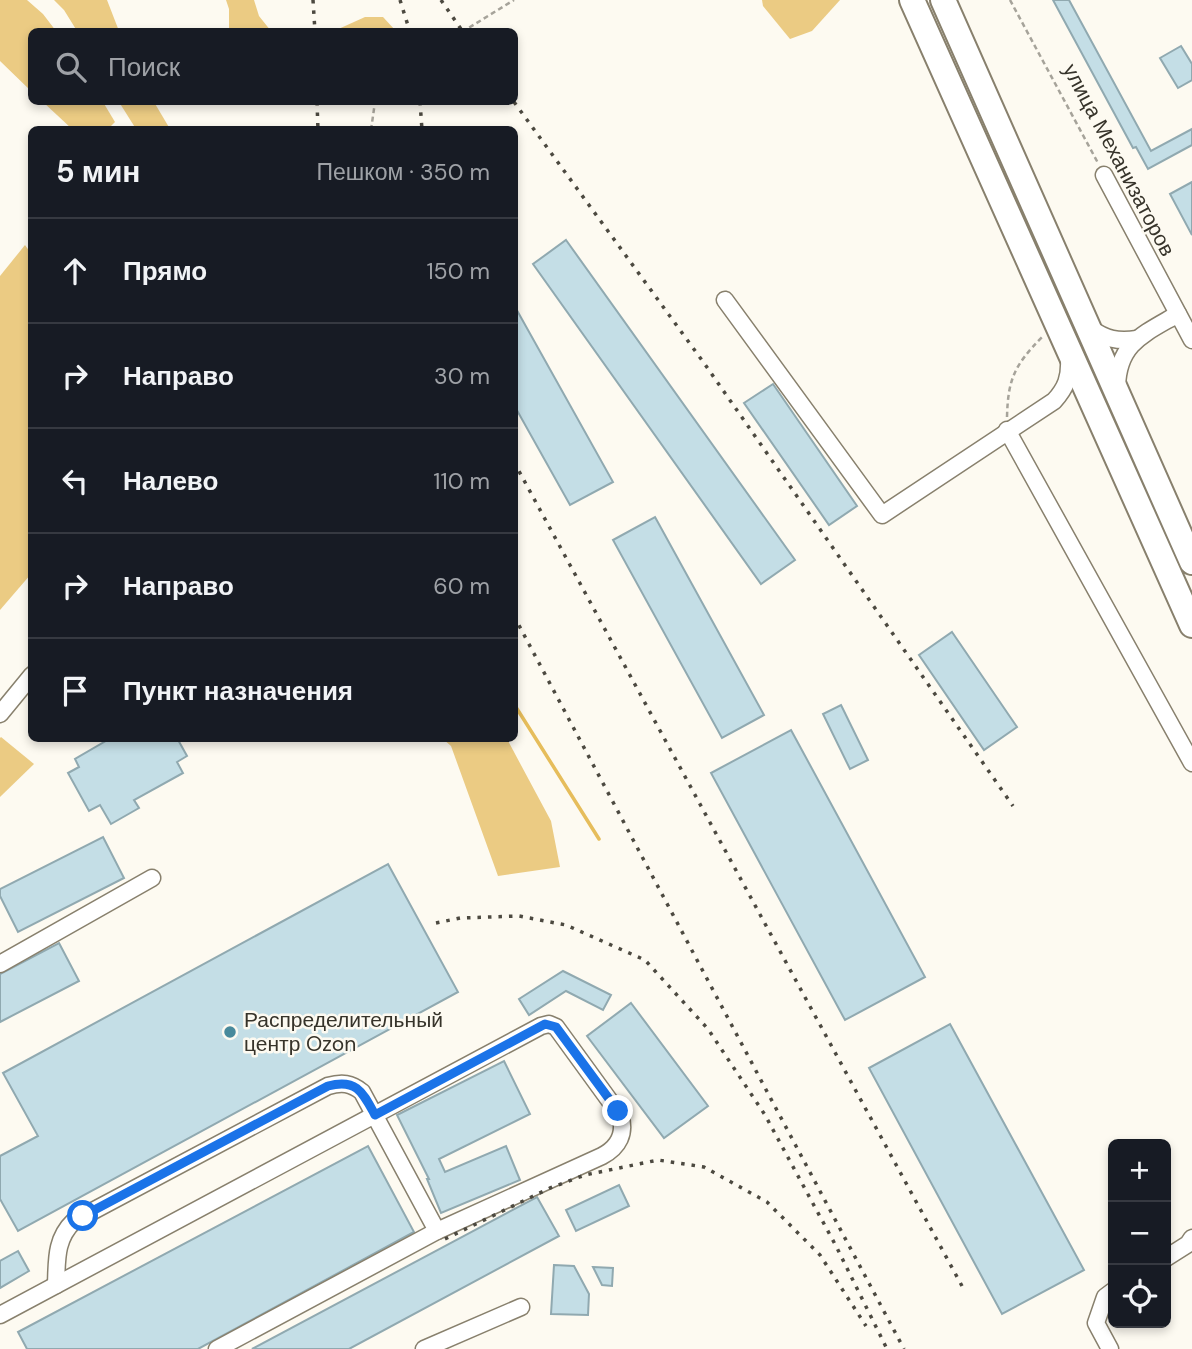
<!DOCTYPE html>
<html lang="ru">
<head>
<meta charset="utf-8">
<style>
	body { margin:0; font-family:"DM Sans",sans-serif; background:#242831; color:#f1f3f6 }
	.controls { position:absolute; right:21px; bottom:21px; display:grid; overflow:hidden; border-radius:10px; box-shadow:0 4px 10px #0003 }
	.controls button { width:63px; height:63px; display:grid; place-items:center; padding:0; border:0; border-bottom:2px solid #363941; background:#171b24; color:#f1f3f6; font:35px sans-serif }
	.stop { position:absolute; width:21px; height:21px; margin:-16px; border:5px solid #1a73e8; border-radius:50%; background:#fff }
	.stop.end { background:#1a73e8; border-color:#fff; box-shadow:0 2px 7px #0008 }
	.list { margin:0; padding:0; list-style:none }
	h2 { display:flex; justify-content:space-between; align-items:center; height:91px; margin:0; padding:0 28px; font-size:30px }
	h2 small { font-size:23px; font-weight:400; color:#9ea1a6 }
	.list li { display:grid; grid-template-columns:46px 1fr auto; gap:21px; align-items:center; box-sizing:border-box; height:105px; padding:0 28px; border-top:2px solid #363941 }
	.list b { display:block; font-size:26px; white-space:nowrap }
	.list em { font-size:23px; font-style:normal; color:#9ea1a6 }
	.icon { flex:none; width:38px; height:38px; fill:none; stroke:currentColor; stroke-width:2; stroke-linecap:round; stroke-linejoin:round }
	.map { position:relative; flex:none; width:1192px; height:1349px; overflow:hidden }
	.search { position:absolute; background:#171b24; box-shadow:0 4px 10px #0003; left:28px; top:28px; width:490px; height:77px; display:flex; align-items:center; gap:18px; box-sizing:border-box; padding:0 24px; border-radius:10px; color:#9ea1a6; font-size:26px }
	.panel { position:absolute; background:#171b24; box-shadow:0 4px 10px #0003; left:28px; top:126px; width:490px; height:616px; border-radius:10px }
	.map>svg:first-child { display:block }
	.green { fill:#ebcb83 }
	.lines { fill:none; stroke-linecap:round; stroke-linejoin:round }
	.stream { stroke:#e6bd5b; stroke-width:3.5 }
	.building { fill:#c4dee6; stroke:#90a9b0; stroke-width:2 }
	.minor-casing { stroke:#88806d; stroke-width:19 }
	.highway-casing { stroke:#88806d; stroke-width:28 }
	.path { stroke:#a6a39a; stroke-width:2.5; stroke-dasharray:5 3.5; stroke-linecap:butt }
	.minor { stroke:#fff; stroke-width:16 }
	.highway { stroke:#fff; stroke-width:24 }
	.rail { stroke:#4c4940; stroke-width:3.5; stroke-dasharray:3.5 7; stroke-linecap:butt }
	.route { stroke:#1a73e8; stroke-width:9 }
	.poi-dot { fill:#488a9c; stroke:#fdfaf1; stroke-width:2.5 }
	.labels { text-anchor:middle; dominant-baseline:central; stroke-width:5; stroke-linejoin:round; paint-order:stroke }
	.street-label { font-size:21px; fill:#36332a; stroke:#fdfaf1 }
	.poi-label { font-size:21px; fill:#36332a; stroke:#fdfaf1; text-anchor:start }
</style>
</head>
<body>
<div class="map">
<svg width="1192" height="1349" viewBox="0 0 1192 1349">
	<rect width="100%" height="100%" fill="#fdfaf1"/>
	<g class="green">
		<polygon points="0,0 27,0 43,14 56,31 32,32 31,91 0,61"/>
		<polygon points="54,0 107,0 119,31 77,31 64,10"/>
		<polygon points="226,0 254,0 259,16 271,31 229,31 229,9"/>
		<polygon points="762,0 840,0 812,31 790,39 763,6"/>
		<polygon points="365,17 383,17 395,30 334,31"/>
		<polygon points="43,102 103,102 115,122 108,129 72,129"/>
		<polygon points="119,102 154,102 170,129 136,129"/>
		<polygon points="25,245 32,255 31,574 0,610 0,276"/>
		<polygon points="1,737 34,764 0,797 0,738"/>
		<polygon points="443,739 507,739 551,821 560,867 498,876 451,746"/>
	</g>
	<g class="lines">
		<polyline class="stream" points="514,704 599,839"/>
	</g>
	<g class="building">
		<polygon points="1053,0 1069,0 1151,151 1192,129 1192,145 1148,169 1136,147 1133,148"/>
		<polygon points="1181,46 1192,64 1192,80 1178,88 1160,58"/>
		<polygon points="1192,182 1192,235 1170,194"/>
		<polygon points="566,240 795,560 761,584 533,264"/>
		<polygon points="514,305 613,482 570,505 514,405"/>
		<polygon points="773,384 857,506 829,525 744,403"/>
		<polygon points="655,517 764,715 722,738 613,540"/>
		<polygon points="952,632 1017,727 984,750 919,655"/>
		<polygon points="841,705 868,760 850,769 823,714"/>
		<polygon points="791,730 925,977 845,1020 711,773"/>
		<polygon points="111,738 177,738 187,756 177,762 183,773 134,800 139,808 111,824 100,805 89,811 68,773 79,767 75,759"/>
		<polygon points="103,837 124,878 18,932 0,896 0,889"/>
		<polygon points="388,864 458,992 18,1231 0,1199 0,1156 38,1136 3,1073"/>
		<polygon points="59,943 79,981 0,1022 0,974"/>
		<polygon points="563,971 611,995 603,1010 566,991 529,1015 519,999"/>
		<polygon points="631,1003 708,1106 664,1138 587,1036"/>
		<polygon points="950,1024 1084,1270 1002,1314 869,1068"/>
		<polygon points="504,1061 530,1114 439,1159 445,1172 506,1146 520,1180 441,1213 427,1179 429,1179 397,1115"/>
		<polygon points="368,1146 414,1232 198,1349 27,1349 18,1332"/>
		<polygon points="619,1185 629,1206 576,1231 566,1210"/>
		<polygon points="537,1197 559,1236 349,1349 252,1349"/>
		<polygon points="18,1251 29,1271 0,1288 0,1261"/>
		<polygon points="554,1265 574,1266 589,1294 588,1315 551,1314"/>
		<polygon points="593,1267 613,1268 612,1286 602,1285"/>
	</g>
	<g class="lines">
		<defs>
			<g id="minor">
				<polyline points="1104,175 1192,340"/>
				<path d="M725,300L882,515L1054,401C1066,388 1070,377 1069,359"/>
				<path d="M1090,328C1106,339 1117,342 1137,339"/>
				<path d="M1117,387C1118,343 1144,334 1178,314"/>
				<polyline points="1007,430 1192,763"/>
				<polyline points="0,714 32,675"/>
				<polyline points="0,964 152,878"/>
				<polyline points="1166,1258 1188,1244 1192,1238"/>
				<path d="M56,1285C57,1261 55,1239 74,1221L328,1086C342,1082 351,1083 362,1092L437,1231"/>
				<path d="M0,1315L541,1026L549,1024L556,1027L620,1115C626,1133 619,1147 602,1156L437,1231L217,1349"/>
				<polyline points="424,1349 521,1307"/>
				<polyline points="1110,1349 1096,1323 1105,1297 1113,1291"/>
			</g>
			<g id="highway">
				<polyline points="912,0 1192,625"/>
				<polyline points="943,0 1192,562"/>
			</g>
		</defs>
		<use href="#minor" class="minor-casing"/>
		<use href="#highway" class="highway-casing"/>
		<g class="path">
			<polyline points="1010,0 1098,163"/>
			<polyline points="462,32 514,0"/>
			<polyline points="371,130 375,102"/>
			<path d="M1007,417C1008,378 1015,365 1042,337"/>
		</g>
		<use href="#minor" class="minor"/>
		<use href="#highway" class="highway"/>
		<g class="rail">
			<polyline points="313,0 315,32"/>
			<polyline points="400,0 410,32"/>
			<polyline points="441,0 463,32"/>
			<polyline points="317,102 318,130"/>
			<polyline points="420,102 422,130"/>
			<polyline points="514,102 704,363 1013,806"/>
			<polyline points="514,462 962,1286"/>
			<polyline points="514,616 904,1349"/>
			<polyline points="436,923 460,918 519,916 566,925 645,960 708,1029 765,1115 836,1246 887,1349"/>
			<polyline points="445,1239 550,1188 585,1175 658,1160 704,1167 767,1202 820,1255 866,1326"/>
		</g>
	</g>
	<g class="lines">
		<path class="route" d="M83,1216L328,1086C357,1078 363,1093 375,1115L545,1024L556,1027L618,1111"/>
	</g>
	<circle class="poi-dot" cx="230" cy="1032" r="7"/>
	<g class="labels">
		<g class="street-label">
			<text transform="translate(1119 160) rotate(62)">улица Механизаторов</text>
		</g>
		<g class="poi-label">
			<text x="244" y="1020">Распределительный<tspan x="244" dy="24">центр Ozon</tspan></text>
		</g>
	</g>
</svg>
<div class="controls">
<button>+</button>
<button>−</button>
<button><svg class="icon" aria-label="locate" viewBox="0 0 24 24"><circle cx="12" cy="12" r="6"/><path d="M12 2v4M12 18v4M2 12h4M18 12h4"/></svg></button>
</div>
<div class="stop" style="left:83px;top:1216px"></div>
<div class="stop end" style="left:618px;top:1111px"></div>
<div class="search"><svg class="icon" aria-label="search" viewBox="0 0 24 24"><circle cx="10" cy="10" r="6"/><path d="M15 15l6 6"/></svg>Поиск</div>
<section class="panel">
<h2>5 мин<small>Пешком · 350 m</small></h2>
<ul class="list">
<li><svg class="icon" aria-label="ahead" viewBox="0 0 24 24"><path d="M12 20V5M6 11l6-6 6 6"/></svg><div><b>Прямо</b></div><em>150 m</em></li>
<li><svg class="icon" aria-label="right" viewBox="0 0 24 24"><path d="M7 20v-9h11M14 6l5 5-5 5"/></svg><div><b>Направо</b></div><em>30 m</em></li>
<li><svg class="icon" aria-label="left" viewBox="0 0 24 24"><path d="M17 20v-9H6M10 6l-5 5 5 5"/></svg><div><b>Налево</b></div><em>110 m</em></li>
<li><svg class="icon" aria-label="right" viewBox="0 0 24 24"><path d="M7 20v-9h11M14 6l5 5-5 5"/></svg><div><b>Направо</b></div><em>60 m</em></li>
<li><svg class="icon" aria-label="arrive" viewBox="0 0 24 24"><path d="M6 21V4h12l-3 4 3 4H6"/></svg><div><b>Пункт назначения</b></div></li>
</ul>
</section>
</div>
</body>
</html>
